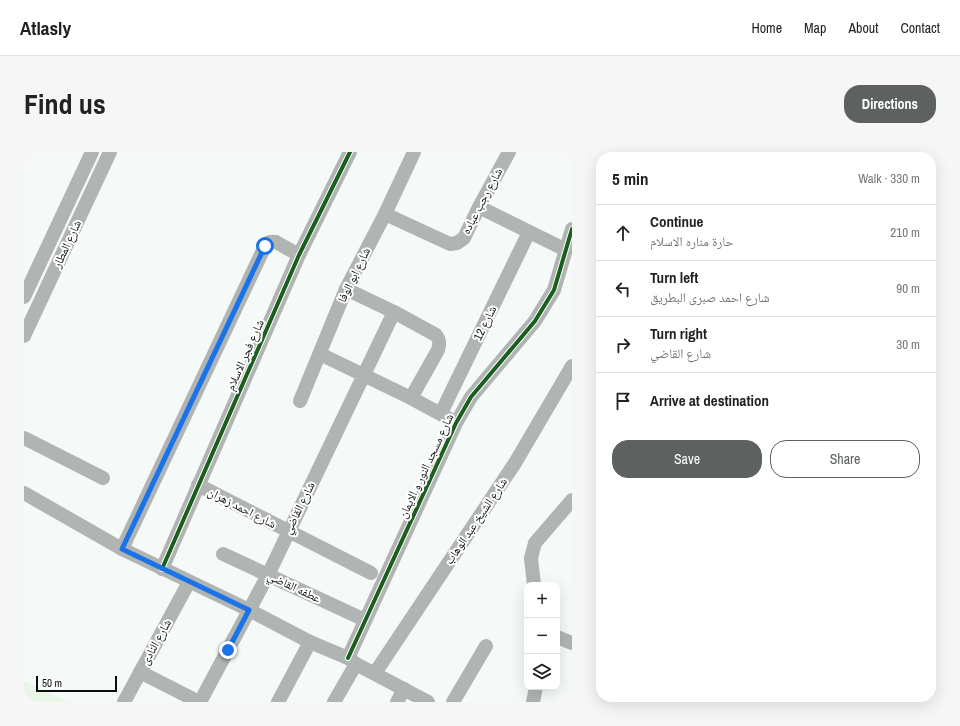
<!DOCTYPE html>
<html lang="en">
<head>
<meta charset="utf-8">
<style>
	body { margin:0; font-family:"Archivo Narrow","Noto Naskh Arabic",sans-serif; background:#f6f6f6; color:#222 }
	.controls { position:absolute; right:12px; bottom:12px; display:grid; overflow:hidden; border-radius:8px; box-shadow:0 4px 16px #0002 }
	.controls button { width:36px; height:36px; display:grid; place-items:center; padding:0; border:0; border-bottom:1px solid #e0e0e0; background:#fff; color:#222; font:20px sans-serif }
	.scale { position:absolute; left:12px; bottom:10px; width:81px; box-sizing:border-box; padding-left:4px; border:2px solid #0b0e0d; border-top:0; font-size:11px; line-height:14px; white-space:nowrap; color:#0b0e0d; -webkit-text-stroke:3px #fff; paint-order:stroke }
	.stop { position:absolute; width:12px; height:12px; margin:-9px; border:3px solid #1a73e8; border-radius:50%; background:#fff }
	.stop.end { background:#1a73e8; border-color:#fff; box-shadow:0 1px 4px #0008 }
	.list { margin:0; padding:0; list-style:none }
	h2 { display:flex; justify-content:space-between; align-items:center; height:52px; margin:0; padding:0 16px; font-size:17px }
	h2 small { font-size:13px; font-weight:400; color:#767676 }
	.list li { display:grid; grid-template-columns:26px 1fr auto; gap:12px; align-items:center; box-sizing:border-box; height:56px; padding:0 16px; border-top:1px solid #e0e0e0 }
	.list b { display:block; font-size:15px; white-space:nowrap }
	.list p { margin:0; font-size:13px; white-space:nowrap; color:#767676 }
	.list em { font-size:13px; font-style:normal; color:#767676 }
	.actions { display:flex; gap:8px; padding:12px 16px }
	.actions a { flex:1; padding:9px 0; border:1px solid #5d6160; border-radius:16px; text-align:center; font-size:14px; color:#5d6160 }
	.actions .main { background:#5d6160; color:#fff }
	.icon { flex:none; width:22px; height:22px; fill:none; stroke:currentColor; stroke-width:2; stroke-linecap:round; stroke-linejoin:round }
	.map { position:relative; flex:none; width:548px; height:550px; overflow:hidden; border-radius:16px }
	header { display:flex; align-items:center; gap:24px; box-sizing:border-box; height:56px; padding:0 20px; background:#fff; border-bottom:1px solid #e0e0e0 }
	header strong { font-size:19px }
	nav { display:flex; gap:22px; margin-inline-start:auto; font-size:14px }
	.intro { display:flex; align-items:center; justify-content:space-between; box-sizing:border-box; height:96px; padding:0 24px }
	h1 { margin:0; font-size:28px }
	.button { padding:10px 18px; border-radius:16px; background:#5d6160; color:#fff; font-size:14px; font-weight:700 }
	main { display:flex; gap:24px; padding:0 24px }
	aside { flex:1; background:#fff; border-radius:16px; box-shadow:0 4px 16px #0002 }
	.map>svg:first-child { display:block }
	.green { fill:#e9f6e7 }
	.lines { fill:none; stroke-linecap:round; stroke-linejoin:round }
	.minor { stroke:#b0b4b2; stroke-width:14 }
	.cycleway-casing { stroke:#fff; stroke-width:6 }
	.cycleway { stroke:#1b5e20; stroke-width:4 }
	.route { stroke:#1a73e8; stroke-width:5 }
	.labels { text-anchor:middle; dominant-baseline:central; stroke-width:4; stroke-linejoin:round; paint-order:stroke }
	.street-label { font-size:12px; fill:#0b0e0d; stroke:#fff }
</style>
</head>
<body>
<header>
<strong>Atlasly</strong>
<nav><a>Home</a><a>Map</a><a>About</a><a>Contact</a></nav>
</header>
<div class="intro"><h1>Find us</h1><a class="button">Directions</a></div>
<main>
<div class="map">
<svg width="548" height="550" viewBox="0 0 548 550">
	<rect width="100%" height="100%" fill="#f5faf9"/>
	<polygon class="green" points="0,529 44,550 0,550"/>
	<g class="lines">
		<g class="minor">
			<polyline points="455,55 542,98"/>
			<polyline points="361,62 426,92 433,91 440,86 455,55 485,0"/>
			<path d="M322,137L370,160L412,183C416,188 416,192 414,198L387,246"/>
			<polyline points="0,145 68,0"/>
			<polyline points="0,184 86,0"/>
			<polyline points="296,202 387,246 424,266"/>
			<polyline points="276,249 322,137 361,62 390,0"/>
			<polyline points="417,261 505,80"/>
			<polyline points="0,286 79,326"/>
			<polyline points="174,333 347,421"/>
			<polyline points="0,341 98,397 225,458 286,490 324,506 332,512 404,550"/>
			<path d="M98,397L241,94C244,90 246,89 252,90L275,103"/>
			<polyline points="199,402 341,468"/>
			<polyline points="138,417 275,103 326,0"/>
			<polyline points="510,433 507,406 511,391 548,348"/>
			<polyline points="533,485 548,491"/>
			<polyline points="324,506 432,271 447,245 511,169 530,138 548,77"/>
			<polyline points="116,520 175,550"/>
			<polyline points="351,521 491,311 548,214"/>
			<polyline points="100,550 165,430"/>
			<polyline points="176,550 244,423 370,160"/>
			<polyline points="254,550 286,490"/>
			<polyline points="310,550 332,512"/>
			<polyline points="373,550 380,537"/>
			<polyline points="429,550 462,494"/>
			<polyline points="509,550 512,535"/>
		</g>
		<defs>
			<g id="cycleway">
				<polyline points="138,417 275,103 326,0"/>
				<polyline points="324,506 432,271 447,245 511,169 530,138 548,77"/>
			</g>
		</defs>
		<use href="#cycleway" class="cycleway-casing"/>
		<use href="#cycleway" class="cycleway"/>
	</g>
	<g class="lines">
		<polyline class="route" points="204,498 225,458 98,397 241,94"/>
	</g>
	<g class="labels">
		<g class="street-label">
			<text transform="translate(458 49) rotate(-62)">شارع رجب عباده</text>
			<text transform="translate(43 92) rotate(-65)">شارع المطار</text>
			<text transform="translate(330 123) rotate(-64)">شارع ابو الوفا</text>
			<text transform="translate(461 171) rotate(-64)">شارع 12</text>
			<text transform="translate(221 203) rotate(-66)">شارع فجر الاسلام</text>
			<text transform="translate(402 314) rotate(-65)">شارع مسجد النور و الايمان</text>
			<text transform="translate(218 356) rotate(27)">شارع احمد زهران</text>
			<text transform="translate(275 356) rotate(-64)">شارع القاضي</text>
			<text transform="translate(452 369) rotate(-56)">شارع الشيخ عبد الوهاب</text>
			<text transform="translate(270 435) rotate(25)">عطفه القاضي</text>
			<text transform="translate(132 490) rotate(-61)">شارع النادى</text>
		</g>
	</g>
</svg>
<div class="controls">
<button>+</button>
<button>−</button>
<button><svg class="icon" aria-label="layers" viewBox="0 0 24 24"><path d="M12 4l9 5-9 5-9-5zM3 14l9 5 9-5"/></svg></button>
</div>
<div class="scale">50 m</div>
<div class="stop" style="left:241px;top:94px"></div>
<div class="stop end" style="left:204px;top:498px"></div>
</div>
<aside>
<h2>5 min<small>Walk · 330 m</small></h2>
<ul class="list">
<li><svg class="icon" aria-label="ahead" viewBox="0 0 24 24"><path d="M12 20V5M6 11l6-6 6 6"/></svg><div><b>Continue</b><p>حارة مناره الاسلام</p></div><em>210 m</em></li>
<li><svg class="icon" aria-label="left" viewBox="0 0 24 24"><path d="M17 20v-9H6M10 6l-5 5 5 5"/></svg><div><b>Turn left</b><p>شارع احمد صبرى البطريق</p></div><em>90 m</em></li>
<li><svg class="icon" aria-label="right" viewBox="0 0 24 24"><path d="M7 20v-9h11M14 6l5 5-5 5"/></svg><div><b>Turn right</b><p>شارع القاضي</p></div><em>30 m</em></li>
<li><svg class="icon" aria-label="arrive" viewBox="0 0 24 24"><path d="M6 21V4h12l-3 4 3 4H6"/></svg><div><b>Arrive at destination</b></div></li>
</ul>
<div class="actions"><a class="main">Save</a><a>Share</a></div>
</aside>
</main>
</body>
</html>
